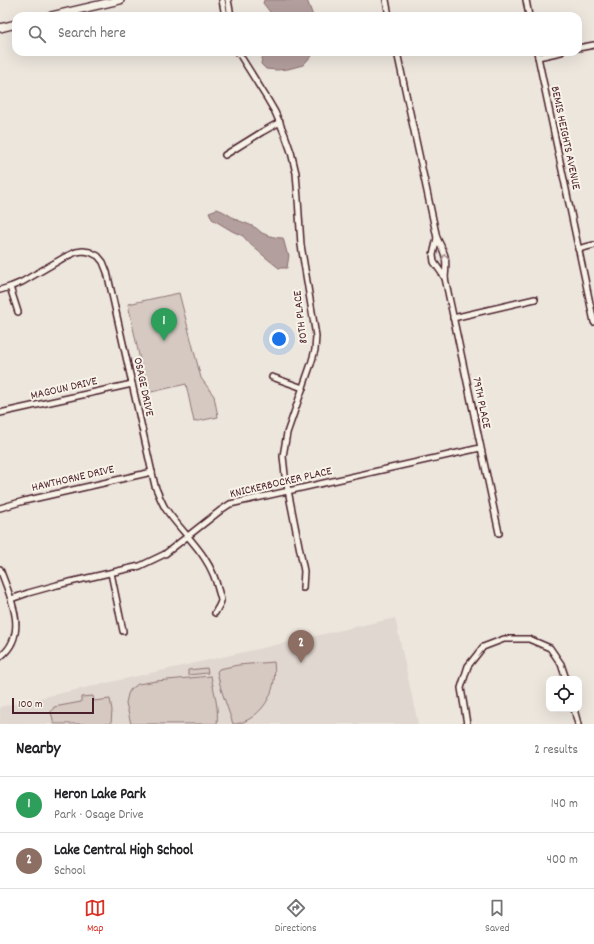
<!DOCTYPE html>
<html lang="en">
<head>
<meta charset="utf-8">
<style>
	body { margin:0; font-family:Dekko,sans-serif; background:#f6f6f6; color:#202124 }
	.controls { position:absolute; right:12px; bottom:12px; display:grid; overflow:hidden; border-radius:8px; box-shadow:0 4px 16px #0002 }
	.controls button { width:36px; height:36px; display:grid; place-items:center; padding:0; border:0; border-bottom:1px solid #e0e0e0; background:#fff; color:#202124; font:20px sans-serif }
	.scale { position:absolute; left:12px; bottom:10px; width:82px; box-sizing:border-box; padding-left:4px; border:2px solid #4a1f2b; border-top:0; font-size:11px; line-height:14px; white-space:nowrap; color:#4a1f2b; -webkit-text-stroke:3px #f7f3e8; paint-order:stroke }
	.you { position:absolute; left:279px; top:339px; width:14px; height:14px; margin:-10px; border:3px solid #fff; border-radius:50%; background:#1a73e8; box-shadow:0 0 0 6px #1a73e833 }
	.badge { display:grid; place-items:center; width:26px; height:26px; border-radius:50%; background:#d93025; color:#fff; font-size:13px; font-weight:700 }
	.pin { position:absolute; translate:-50% -33px; filter:drop-shadow(0 1px 2px #0008) }
	.pin::after { content:''; position:absolute; top:21px; width:14px; height:12px; background:inherit; clip-path:polygon(0 0,100% 0,50% 100%) }
	.list { margin:0; padding:0; list-style:none }
	h2 { display:flex; justify-content:space-between; align-items:center; height:52px; margin:0; padding:0 16px; font-size:17px }
	h2 small { font-size:13px; font-weight:400; color:#757577 }
	.list li { display:grid; grid-template-columns:26px 1fr auto; gap:12px; align-items:center; box-sizing:border-box; height:56px; padding:0 16px; border-top:1px solid #e0e0e0 }
	.list b { display:block; font-size:15px; white-space:nowrap }
	.list p { margin:0; font-size:13px; white-space:nowrap; color:#757577 }
	.list em { font-size:13px; font-style:normal; color:#757577 }
	.icon { flex:none; width:22px; height:22px; fill:none; stroke:currentColor; stroke-width:2; stroke-linecap:round; stroke-linejoin:round }
	.map { position:relative; flex:none; width:594px; height:724px; overflow:hidden }
	.search { position:absolute; background:#fff; box-shadow:0 4px 16px #0002; left:12px; right:12px; top:12px; height:44px; display:flex; align-items:center; gap:10px; box-sizing:border-box; padding:0 14px; border-radius:12px; color:#757577; font-size:15px }
	.sheet { height:164px; background:#fff }
	nav { display:flex; justify-content:space-around; align-items:center; box-sizing:border-box; height:56px; border-top:1px solid #e0e0e0; background:#fff; font-size:11px; color:#757577 }
	nav a { display:grid; justify-items:center; gap:2px }
	nav .on { color:#d93025 }
	.map>svg:first-child { display:block }
	.built { fill:#e0d7d0 }
	.green { fill:#d5c9c2; stroke:#907476 }
	.water { fill:#b39f9d; stroke:#896c6f }
	.lines { fill:none; stroke-linecap:round; stroke-linejoin:round }
	.minor-casing { stroke:#4a1f2b; stroke-width:8 }
	.tertiary-casing { stroke:#4a1f2b; stroke-width:10 }
	.minor { stroke:#f7f3e8; stroke-width:5 }
	.tertiary { stroke:#f7f3e8; stroke-width:7 }
	.oneway { stroke:#a0898a }
	.labels { text-anchor:middle; dominant-baseline:central; stroke-width:4; stroke-linejoin:round; paint-order:stroke }
	.street-label { font-size:12px; fill:#4a1f2b; stroke:#f7f3e8 }
</style>
</head>
<body>
<div class="map">
<svg width="594" height="724" viewBox="0 0 594 724">
	<rect width="100%" height="100%" fill="#ece6dd"/>
	<filter id="ink" filterUnits="userSpaceOnUse"><feTurbulence type="fractalNoise" baseFrequency=".025" numOctaves="2"/><feDisplacementMap in="SourceGraphic" scale="8" xChannelSelector="R" yChannelSelector="G"/><feConvolveMatrix kernelMatrix="1 2 1 2 8 2 1 2 1" color-interpolation-filters="sRGB"/></filter>
	<g filter="url(#ink)">
		<polygon class="built" points="395,618 418,724 0,724 0,707"/>
		<g class="green">
			<polygon points="179,293 201,378 214,396 218,417 194,422 186,384 147,393 128,304"/>
			<path d="M274,662C277,684 270,705 251,718C246,721 240,724 233,724L221,689L217,672L219,669L238,665Z"/>
			<polygon points="207,668 208,673 188,675 188,670"/>
			<path d="M211,676C214,692 219,708 217,724H131L126,703L128,694L130,690L138,684L156,681Z"/>
			<polygon points="93,696 94,701 110,699 112,710 111,724 54,724 51,712 54,707 81,702 81,697"/>
		</g>
		<g class="water">
			<polygon points="264,0 307,0 313,16 271,16 270,12 263,3"/>
			<polygon points="267,52 315,52 303,65 288,69 277,70 266,69 261,64 262,58"/>
			<path d="M217,209C224,211 230,216 237,220C242,222 249,224 254,227C257,228 259,231 262,233C268,236 277,238 283,238L287,253L289,255L287,268H279L270,261L251,245L243,236L232,231L212,219L209,212Z"/>
		</g>
		<g class="lines">
			<defs>
				<g id="minor">
					<polyline points="222,0 225,16"/>
					<polyline points="228,0 231,16"/>
					<polyline points="386,0 389,16"/>
					<polyline points="526,0 529,16"/>
					<polyline points="578,48 594,45"/>
					<polyline points="238,52 268,100 275,112 285,135 291,152 296,173 298,199 301,245 316,336 315,350 311,364 287,433 283,456 285,475 304,571 303,588"/>
					<path d="M397,52L437,238C446,255 447,258 445,278L499,533"/>
					<polyline points="537,52 594,322"/>
					<polyline points="538,57 561,52"/>
					<polyline points="225,155 262,132 280,122"/>
					<polyline points="437,238 433,255 434,262 445,278"/>
					<polyline points="578,249 594,245"/>
					<polyline points="10,287 18,312"/>
					<path d="M0,290L10,287L22,282L65,257L76,252L83,251L90,252L98,256L103,262L107,272L155,486C158,493 161,501 165,508C184,536 210,554 218,589C219,593 221,598 221,601C220,605 217,609 215,613"/>
					<polyline points="453,318 535,299"/>
					<polyline points="272,377 303,388"/>
					<polyline points="0,413 132,384"/>
					<polyline points="0,508 24,501 152,472"/>
					<path d="M0,569C10,597 30,634 0,657"/>
					<polyline points="111,573 123,631"/>
					<polyline points="11,599 28,593 57,585 140,566 165,554 221,510 230,504 480,448"/>
					<polyline points="574,709 578,724"/>
					<polyline points="467,724 461,688 468,666 483,647 504,639 529,639 550,648 561,664 566,679"/>
				</g>
				<g id="tertiary">
					<polyline points="51,16 120,0"/>
					<polyline points="0,28 16,24"/>
				</g>
			</defs>
			<use href="#minor" class="minor-casing"/>
			<use href="#tertiary" class="tertiary-casing"/>
			<use href="#minor" class="minor"/>
			<use href="#tertiary" class="tertiary"/>
		</g>
		<defs><path id="oneway-chevron" d="M-2-3.5L2.5 0L-2 3.5" fill="none" stroke-width="1.6" stroke-linecap="round" stroke-linejoin="round"/></defs>
		<use class="oneway" href="#oneway-chevron" transform="translate(445 257) rotate(-101)"/>
	</g>
	<g class="labels">
		<g class="street-label">
			<text transform="translate(565 138) rotate(78)">BEMIS HEIGHTS AVENUE</text>
			<text transform="translate(301 317) rotate(-97)">80TH PLACE</text>
			<text transform="translate(143 387) rotate(78)">OSAGE DRIVE</text>
			<text transform="translate(64 389) rotate(-13)">MAGOUN DRIVE</text>
			<text transform="translate(481 403) rotate(78)">79TH PLACE</text>
			<text transform="translate(73 479) rotate(-13)">HAWTHORNE DRIVE</text>
			<text transform="translate(281 483) rotate(-13)">KNICKERBOCKER PLACE</text>
		</g>
	</g>
</svg>
<div class="controls">
<button><svg class="icon" aria-label="locate" viewBox="0 0 24 24"><circle cx="12" cy="12" r="6"/><path d="M12 2v4M12 18v4M2 12h4M18 12h4"/></svg></button>
</div>
<div class="scale">100 m</div>
<div class="you"></div>
<div class="pin badge" style="left:164px;top:341px;background:#2e9e5b">1</div>
<div class="pin badge" style="left:301px;top:663px;background:#8d6e63">2</div>
<div class="search"><svg class="icon" aria-label="search" viewBox="0 0 24 24"><circle cx="10" cy="10" r="6"/><path d="M15 15l6 6"/></svg>Search here</div>
</div>
<section class="sheet">
<h2>Nearby<small>2 results</small></h2>
<ul class="list">
<li><span class="badge" style="background:#2e9e5b">1</span><div><b>Heron Lake Park</b><p>Park · Osage Drive</p></div><em>140 m</em></li>
<li><span class="badge" style="background:#8d6e63">2</span><div><b>Lake Central High School</b><p>School</p></div><em>400 m</em></li>
</ul>
</section>
<nav>
<a class="on"><svg class="icon" aria-label="map" viewBox="0 0 24 24"><path d="M3 6l6-2 6 2 6-2v14l-6 2-6-2-6 2zM9 4v14M15 6v14"/></svg>Map</a>
<a><svg class="icon" aria-label="directions" viewBox="0 0 24 24"><path d="M12 3l9 9-9 9-9-9zM9 14v-3h6M13 9l2 2-2 2"/></svg>Directions</a>
<a><svg class="icon" aria-label="saved" viewBox="0 0 24 24"><path d="M7 4h10v16l-5-4-5 4z"/></svg>Saved</a>
</nav>
</body>
</html>
